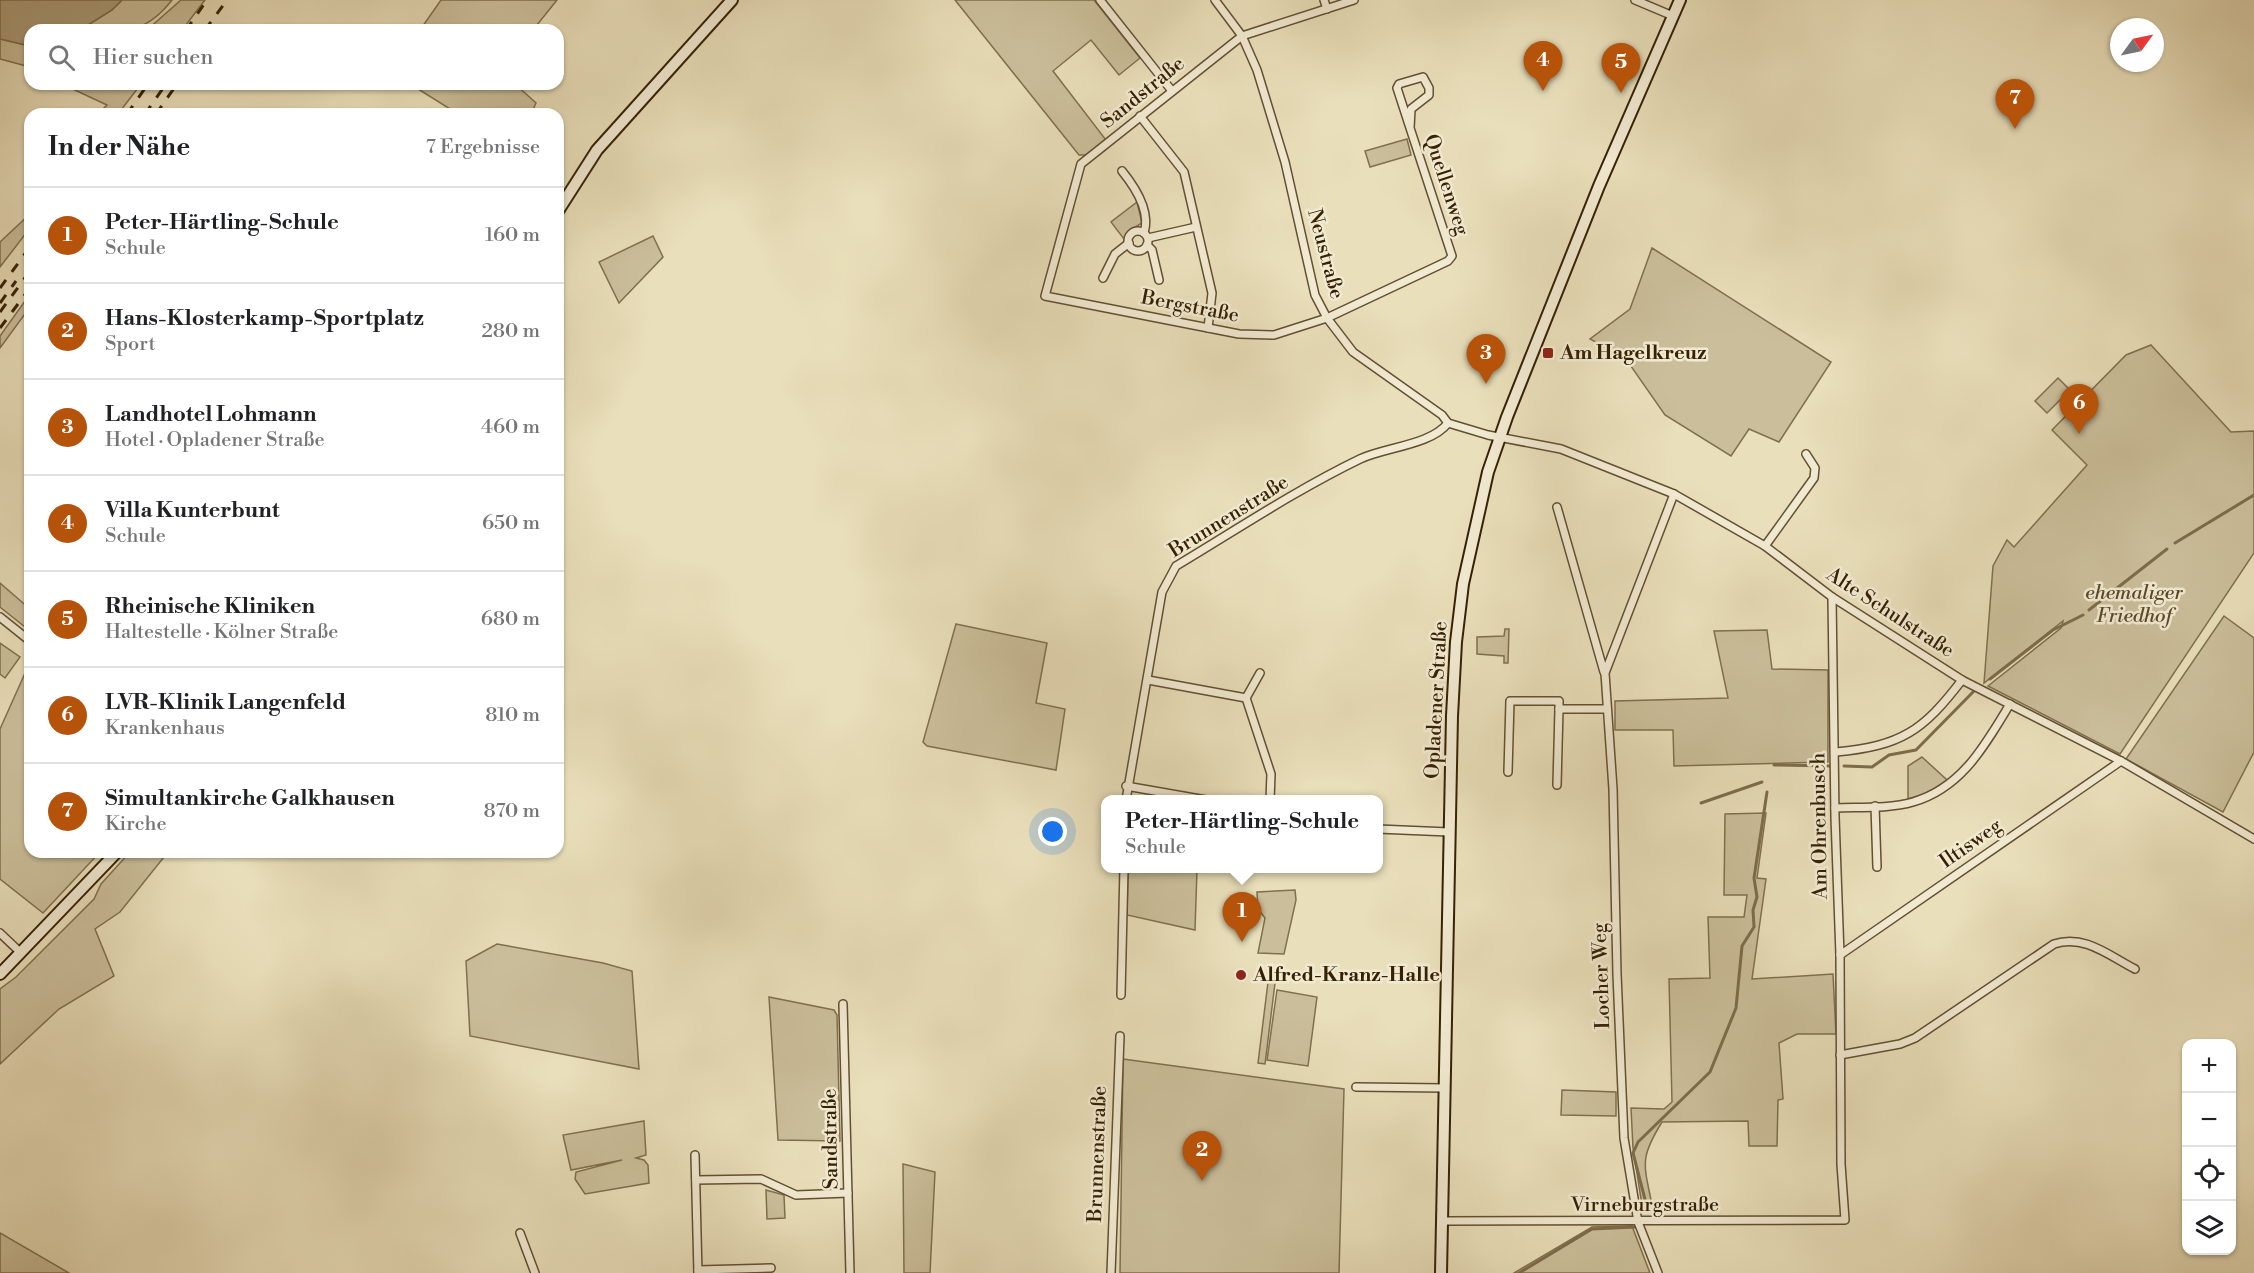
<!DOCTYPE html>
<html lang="de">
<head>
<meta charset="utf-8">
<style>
	body { margin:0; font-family:"Libre Bodoni",serif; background:#f6f6f6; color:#202124 }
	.controls { position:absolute; right:18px; bottom:18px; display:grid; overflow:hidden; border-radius:12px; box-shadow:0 2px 4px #0004 }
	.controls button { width:54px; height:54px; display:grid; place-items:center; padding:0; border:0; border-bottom:2px solid #e0e0e0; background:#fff; color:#202124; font:30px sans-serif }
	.compass { position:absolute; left:2110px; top:18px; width:54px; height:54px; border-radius:50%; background:#fff; box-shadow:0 2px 4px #0004; rotate:57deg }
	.you { position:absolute; left:1053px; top:832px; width:21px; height:21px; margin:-15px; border:4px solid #fff; border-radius:50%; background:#1a73e8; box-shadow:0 0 0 9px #1a73e833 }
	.badge { display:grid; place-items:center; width:39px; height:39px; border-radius:50%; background:#b45309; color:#fff; font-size:20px; font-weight:700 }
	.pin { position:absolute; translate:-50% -50px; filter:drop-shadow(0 2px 3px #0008) }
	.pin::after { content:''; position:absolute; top:32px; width:21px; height:18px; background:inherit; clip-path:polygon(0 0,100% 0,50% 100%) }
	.popup { position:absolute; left:1101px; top:795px; width:282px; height:78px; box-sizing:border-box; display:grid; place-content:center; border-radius:12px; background:#fff; filter:drop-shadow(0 2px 4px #0005); font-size:20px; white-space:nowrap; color:#757577 }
	.popup b { font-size:22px; color:#202124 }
	.popup::after { content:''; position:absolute; left:50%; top:100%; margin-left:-12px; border:12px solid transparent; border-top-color:#fff }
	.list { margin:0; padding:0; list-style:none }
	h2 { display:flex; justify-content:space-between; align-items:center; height:78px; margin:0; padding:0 24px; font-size:26px }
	h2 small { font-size:20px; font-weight:400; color:#757577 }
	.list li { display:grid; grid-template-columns:39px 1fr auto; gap:18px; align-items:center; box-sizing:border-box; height:96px; padding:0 24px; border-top:2px solid #e0e0e0 }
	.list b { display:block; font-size:22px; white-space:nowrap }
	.list p { margin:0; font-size:20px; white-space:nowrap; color:#757577 }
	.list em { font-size:20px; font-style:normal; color:#757577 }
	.icon { flex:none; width:33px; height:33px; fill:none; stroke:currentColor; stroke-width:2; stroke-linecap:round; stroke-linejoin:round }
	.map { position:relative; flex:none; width:2254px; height:1273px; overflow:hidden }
	.search { position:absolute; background:#fff; box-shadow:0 2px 4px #0004; left:24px; top:24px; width:540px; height:66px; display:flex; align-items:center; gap:15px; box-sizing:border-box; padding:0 21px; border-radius:18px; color:#757577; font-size:22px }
	.panel { position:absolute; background:#fff; box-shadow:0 2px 4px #0004; left:24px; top:108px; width:540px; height:750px; border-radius:18px }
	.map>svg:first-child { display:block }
	.green { fill:#cbbf9b; stroke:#80704e; stroke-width:1.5 }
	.water { fill:#ac9e7b; stroke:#7d6c4b; stroke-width:1.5 }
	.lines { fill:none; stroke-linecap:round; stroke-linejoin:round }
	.stream { stroke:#7d6c4b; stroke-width:3 }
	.minor-casing { stroke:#635030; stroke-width:10 }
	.secondary-casing { stroke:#362102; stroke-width:14 }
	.minor { stroke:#f1ead2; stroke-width:7 }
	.secondary { stroke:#f1ead2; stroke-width:10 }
	.rail { stroke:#362102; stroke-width:3; stroke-dasharray:10 10; stroke-linecap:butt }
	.poi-dot { fill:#8f2418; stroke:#f1ead2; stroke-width:2 }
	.labels { text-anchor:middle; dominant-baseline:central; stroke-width:5; stroke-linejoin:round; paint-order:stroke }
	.street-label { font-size:20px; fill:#362102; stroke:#f1ead2 }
	.poi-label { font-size:20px; font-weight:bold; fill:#362102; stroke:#f1ead2; text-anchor:start }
	.park-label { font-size:20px; font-style:italic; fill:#5b4828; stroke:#f1ead2 }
</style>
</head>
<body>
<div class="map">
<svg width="2254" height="1273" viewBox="0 0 2254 1273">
	<rect width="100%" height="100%" fill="#e9dfba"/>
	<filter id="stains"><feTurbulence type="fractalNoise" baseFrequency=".00333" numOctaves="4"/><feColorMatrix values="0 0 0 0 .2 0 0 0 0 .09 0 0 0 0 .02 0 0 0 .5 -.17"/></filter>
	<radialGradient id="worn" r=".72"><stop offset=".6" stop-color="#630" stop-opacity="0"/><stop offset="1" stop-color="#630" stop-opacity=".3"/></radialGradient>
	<g class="green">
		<path d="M122,0H172C143,37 123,30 80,30L112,10Z"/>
		<polygon points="181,0 205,0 182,30 147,30"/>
		<polygon points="441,0 557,0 533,30 420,30"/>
		<polygon points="955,0 1094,0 1140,58 1119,75 1091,40 1053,71 1106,140 1086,155 1079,155"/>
		<polygon points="0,39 30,46 30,67 0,59"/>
		<polygon points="62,84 141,84 118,114 98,114 107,105"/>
		<polygon points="410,84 515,84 536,103 531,114 458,114"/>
		<polygon points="1407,139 1411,155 1370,167 1365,151"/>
		<polygon points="1137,202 1142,223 1130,230 1124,239 1111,222"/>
		<polygon points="30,214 30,228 0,267 0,242"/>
		<polygon points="653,236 663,257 619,303 599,262"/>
		<polygon points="1652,248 1831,362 1779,442 1749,429 1731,456 1665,415 1626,359 1590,339 1630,309"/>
		<polygon points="30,294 30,307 0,348 0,336"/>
		<polygon points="2151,345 2231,432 2254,431 2254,553 2120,754 1988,686 2061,628 2063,621 1984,683 1993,566 2007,540 2014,547 2087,465 2052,430 2126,355"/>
		<polygon points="2058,378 2070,390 2047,413 2035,401"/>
		<polygon points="0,583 30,609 30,631 0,607"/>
		<polygon points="2224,616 2254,638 2254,752 2223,812 2126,759"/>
		<polygon points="956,624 1047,643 1036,703 1065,709 1056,770 927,746 923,742"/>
		<polygon points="1505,629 1509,629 1508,663 1504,663 1504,656 1477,654 1477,637 1504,636"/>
		<polygon points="1767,630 1772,669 1828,670 1828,762 1674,766 1673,730 1615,730 1615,701 1728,698 1714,631"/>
		<polygon points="0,643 20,657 5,678 0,674"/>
		<polygon points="30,662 30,852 100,852 43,913 0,879 0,729"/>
		<polygon points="1922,757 1947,780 1928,793 1908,799 1908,766"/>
		<path d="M1766,813L1757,878L1766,879L1752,979L1833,974L1836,1034H1797L1779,1043L1783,1099L1778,1100L1777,1146H1749L1748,1121L1662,1122C1639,1159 1644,1164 1652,1205H1642L1633,1148L1631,1108L1664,1109L1672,1102L1669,979L1710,978L1708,917H1744L1747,895H1724L1725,814Z"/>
		<polygon points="130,852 168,852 120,912 95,929 114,976 59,1009 0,1064 0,989 16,977 94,899 101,884"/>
		<polygon points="1128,869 1197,869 1195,930 1127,915"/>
		<polygon points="1295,890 1296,900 1284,954 1258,953 1265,918 1258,909 1257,892"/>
		<polygon points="497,944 603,963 632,971 639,1069 470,1036 466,961"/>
		<polygon points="1269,974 1276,975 1265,1064 1258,1063"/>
		<polygon points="1277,990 1317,997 1308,1066 1267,1060"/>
		<polygon points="769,997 834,1010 837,1015 840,1141 778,1140"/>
		<polygon points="1123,1059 1344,1089 1339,1273 1120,1273"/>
		<polygon points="1562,1090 1616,1092 1616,1116 1561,1115"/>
		<polygon points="644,1121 646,1155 636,1158 644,1160 648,1165 649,1183 585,1194 575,1179 576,1172 622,1160 571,1170 563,1135"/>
		<polygon points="903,1164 935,1172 930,1273 904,1273"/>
		<polygon points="766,1190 784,1195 785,1218 767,1219"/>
		<polygon points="1632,1226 1650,1273 1514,1273 1592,1227"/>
		<polygon points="0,1233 69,1273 0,1273"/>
	</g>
	<polygon class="water" points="0,0 122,0 112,10 80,30 30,30 30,46 0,39"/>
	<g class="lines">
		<g class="stream">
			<polyline points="2175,543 2254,495"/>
			<polyline points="2089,610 2167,549"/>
			<polyline points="1990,679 2053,630 2083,615"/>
			<polyline points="1774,765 1831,766"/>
			<polyline points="1844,766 1872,767 1889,755 1916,750 1974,691"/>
			<polyline points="1701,803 1762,782"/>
			<polyline points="1648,1211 1633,1153 1638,1142 1710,1072 1736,1008 1742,946 1754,927 1753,910 1757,897 1754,878 1767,792"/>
			<polyline points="1519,1273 1592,1229 1636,1227"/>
		</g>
		<defs>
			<g id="minor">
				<polyline points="1100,0 1172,91"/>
				<polyline points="1215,0 1242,36 1257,70 1285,162 1315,295 1327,318 1353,352 1442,415 1448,423 1488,435 1561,449 1674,494 1765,546 1832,597 1962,680 2121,761 2254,839"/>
				<polyline points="1324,0 1327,9"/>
				<polyline points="1354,0 1242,36 1081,164 1045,296 1239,334 1274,335 1327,318 1448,261 1452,256 1410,128 1411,109 1429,95 1429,88 1423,77 1399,84 1397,88 1410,128"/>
				<polyline points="1635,0 1673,16"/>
				<polyline points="1140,116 1184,172 1212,293 1208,328"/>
				<path d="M1122,171C1135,187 1151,211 1144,233"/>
				<circle cx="1138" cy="241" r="10"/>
				<polyline points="1148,238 1196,227"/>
				<polyline points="1147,245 1152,250 1159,280"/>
				<polyline points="1103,278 1115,254 1129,243"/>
				<polyline points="1557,507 1604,672"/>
				<polyline points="1765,546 1814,478 1815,468 1806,454"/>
				<polyline points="0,617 30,641"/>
				<polyline points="1260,673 1246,698 1271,774 1270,800"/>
				<polyline points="1148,680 1246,698"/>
				<path d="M1836,752C1901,746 1923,731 1962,680"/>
				<polyline points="1508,772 1510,701 1559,701 1559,709"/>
				<polyline points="1557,785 1559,709 1607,709"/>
				<polyline points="1126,786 1206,800"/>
				<path d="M1126,800L1162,592L1176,566C1236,530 1296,490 1360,459C1386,447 1431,445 1448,423"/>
				<polyline points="1875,806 1877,867"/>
				<path d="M1835,808C1859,807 1889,809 1913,802C1962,788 1985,745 2010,704"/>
				<polyline points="1378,829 1449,832"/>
				<polyline points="0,933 20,952"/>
				<polyline points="1840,955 2121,761"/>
				<polyline points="1121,995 1124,868"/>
				<polyline points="843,1004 850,1273"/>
				<path d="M1840,1055L1900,1044L1915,1038L2054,944C2084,934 2108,955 2135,969"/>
				<polyline points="1356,1087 1445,1088"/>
				<polyline points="695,1155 698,1273"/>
				<polyline points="696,1180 761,1179 796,1195 848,1193"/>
				<polyline points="1444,1221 1845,1220 1841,1164 1840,955 1835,817 1832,597"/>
				<polyline points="520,1233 535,1273"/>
				<polyline points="698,1270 771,1268"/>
				<polyline points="1111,1273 1120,1036"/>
				<polyline points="1658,1273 1638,1222 1624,1138 1617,974 1613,789 1605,673 1674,494"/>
			</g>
			<g id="secondary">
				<polyline points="558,211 597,150 732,0"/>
				<polyline points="0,974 117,852"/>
				<polyline points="1441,1273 1452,716 1456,642 1463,584 1488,472 1507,417 1599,186 1680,0"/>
			</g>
		</defs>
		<use href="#minor" class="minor-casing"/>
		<use href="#secondary" class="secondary-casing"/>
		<use href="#minor" class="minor"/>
		<use href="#secondary" class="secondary"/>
		<g class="rail">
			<polyline points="186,30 207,0"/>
			<polyline points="205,30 227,0"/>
			<polyline points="127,114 148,84"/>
			<polyline points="145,114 166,84"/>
			<polyline points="156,114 177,84"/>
			<polyline points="0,288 30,247"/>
			<polyline points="0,303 16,281"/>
			<polyline points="0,312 30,271"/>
			<polyline points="0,328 30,288"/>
		</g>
	</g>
	<g class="poi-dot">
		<rect x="1542" y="347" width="12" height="12" rx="3"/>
		<circle cx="1241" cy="975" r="6"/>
	</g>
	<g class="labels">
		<g class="street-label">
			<text transform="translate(1143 93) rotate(-39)">Sandstraße</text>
			<text transform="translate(1446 185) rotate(72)">Quellenweg</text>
			<text transform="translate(1325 254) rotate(75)">Neustraße</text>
			<text transform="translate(1190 307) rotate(11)">Bergstraße</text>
			<text transform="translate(1229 517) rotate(-32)">Brunnenstraße</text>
			<text transform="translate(1890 613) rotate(33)">Alte Schulstraße</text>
			<text transform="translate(1437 700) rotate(-87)">Opladener Straße</text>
			<text transform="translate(1820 826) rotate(-91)">Am Ohrenbusch</text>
			<text transform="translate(1971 844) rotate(-35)">Iltisweg</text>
			<text transform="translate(1602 976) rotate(-92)">Locher Weg</text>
			<text transform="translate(831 1139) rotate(-91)">Sandstraße</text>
			<text transform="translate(1098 1154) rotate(-88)">Brunnenstraße</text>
			<text x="1645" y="1205">Virneburgstraße</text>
		</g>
		<g class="poi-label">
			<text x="1560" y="353">Am Hagelkreuz</text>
			<text x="1253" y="975">Alfred-Kranz-Halle</text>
		</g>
		<g class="park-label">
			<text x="2134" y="593">ehemaliger<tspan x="2134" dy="23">Friedhof</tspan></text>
		</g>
	</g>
	<rect width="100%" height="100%" filter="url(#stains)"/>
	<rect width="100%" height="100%" fill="url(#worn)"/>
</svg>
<div class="controls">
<button>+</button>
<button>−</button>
<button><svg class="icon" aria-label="locate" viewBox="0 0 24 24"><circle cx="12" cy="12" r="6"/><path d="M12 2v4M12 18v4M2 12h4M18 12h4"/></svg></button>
<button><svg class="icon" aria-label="layers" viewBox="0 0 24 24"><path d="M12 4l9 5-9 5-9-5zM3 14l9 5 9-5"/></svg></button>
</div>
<svg class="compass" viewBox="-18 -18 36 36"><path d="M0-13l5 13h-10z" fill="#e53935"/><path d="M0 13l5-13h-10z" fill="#757577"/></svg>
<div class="you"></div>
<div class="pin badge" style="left:1242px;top:942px">1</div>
<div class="popup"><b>Peter-Härtling-Schule</b>Schule</div>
<div class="pin badge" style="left:1202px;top:1181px">2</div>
<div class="pin badge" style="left:1486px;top:384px">3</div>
<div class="pin badge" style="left:1543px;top:91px">4</div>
<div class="pin badge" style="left:1621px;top:93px">5</div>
<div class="pin badge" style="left:2079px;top:434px">6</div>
<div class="pin badge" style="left:2015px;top:129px">7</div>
<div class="search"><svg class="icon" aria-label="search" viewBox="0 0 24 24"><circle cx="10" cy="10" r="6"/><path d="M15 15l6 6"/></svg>Hier suchen</div>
<section class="panel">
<h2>In der Nähe<small>7 Ergebnisse</small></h2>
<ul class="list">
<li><span class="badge">1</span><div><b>Peter-Härtling-Schule</b><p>Schule</p></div><em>160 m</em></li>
<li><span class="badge">2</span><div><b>Hans-Klosterkamp-Sportplatz</b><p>Sport</p></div><em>280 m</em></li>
<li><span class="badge">3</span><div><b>Landhotel Lohmann</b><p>Hotel · Opladener Straße</p></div><em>460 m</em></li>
<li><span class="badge">4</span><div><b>Villa Kunterbunt</b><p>Schule</p></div><em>650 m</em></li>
<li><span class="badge">5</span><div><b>Rheinische Kliniken</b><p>Haltestelle · Kölner Straße</p></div><em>680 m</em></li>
<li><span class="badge">6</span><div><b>LVR-Klinik Langenfeld</b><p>Krankenhaus</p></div><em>810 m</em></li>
<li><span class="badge">7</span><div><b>Simultankirche Galkhausen</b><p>Kirche</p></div><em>870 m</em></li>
</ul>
</section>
</div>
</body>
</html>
